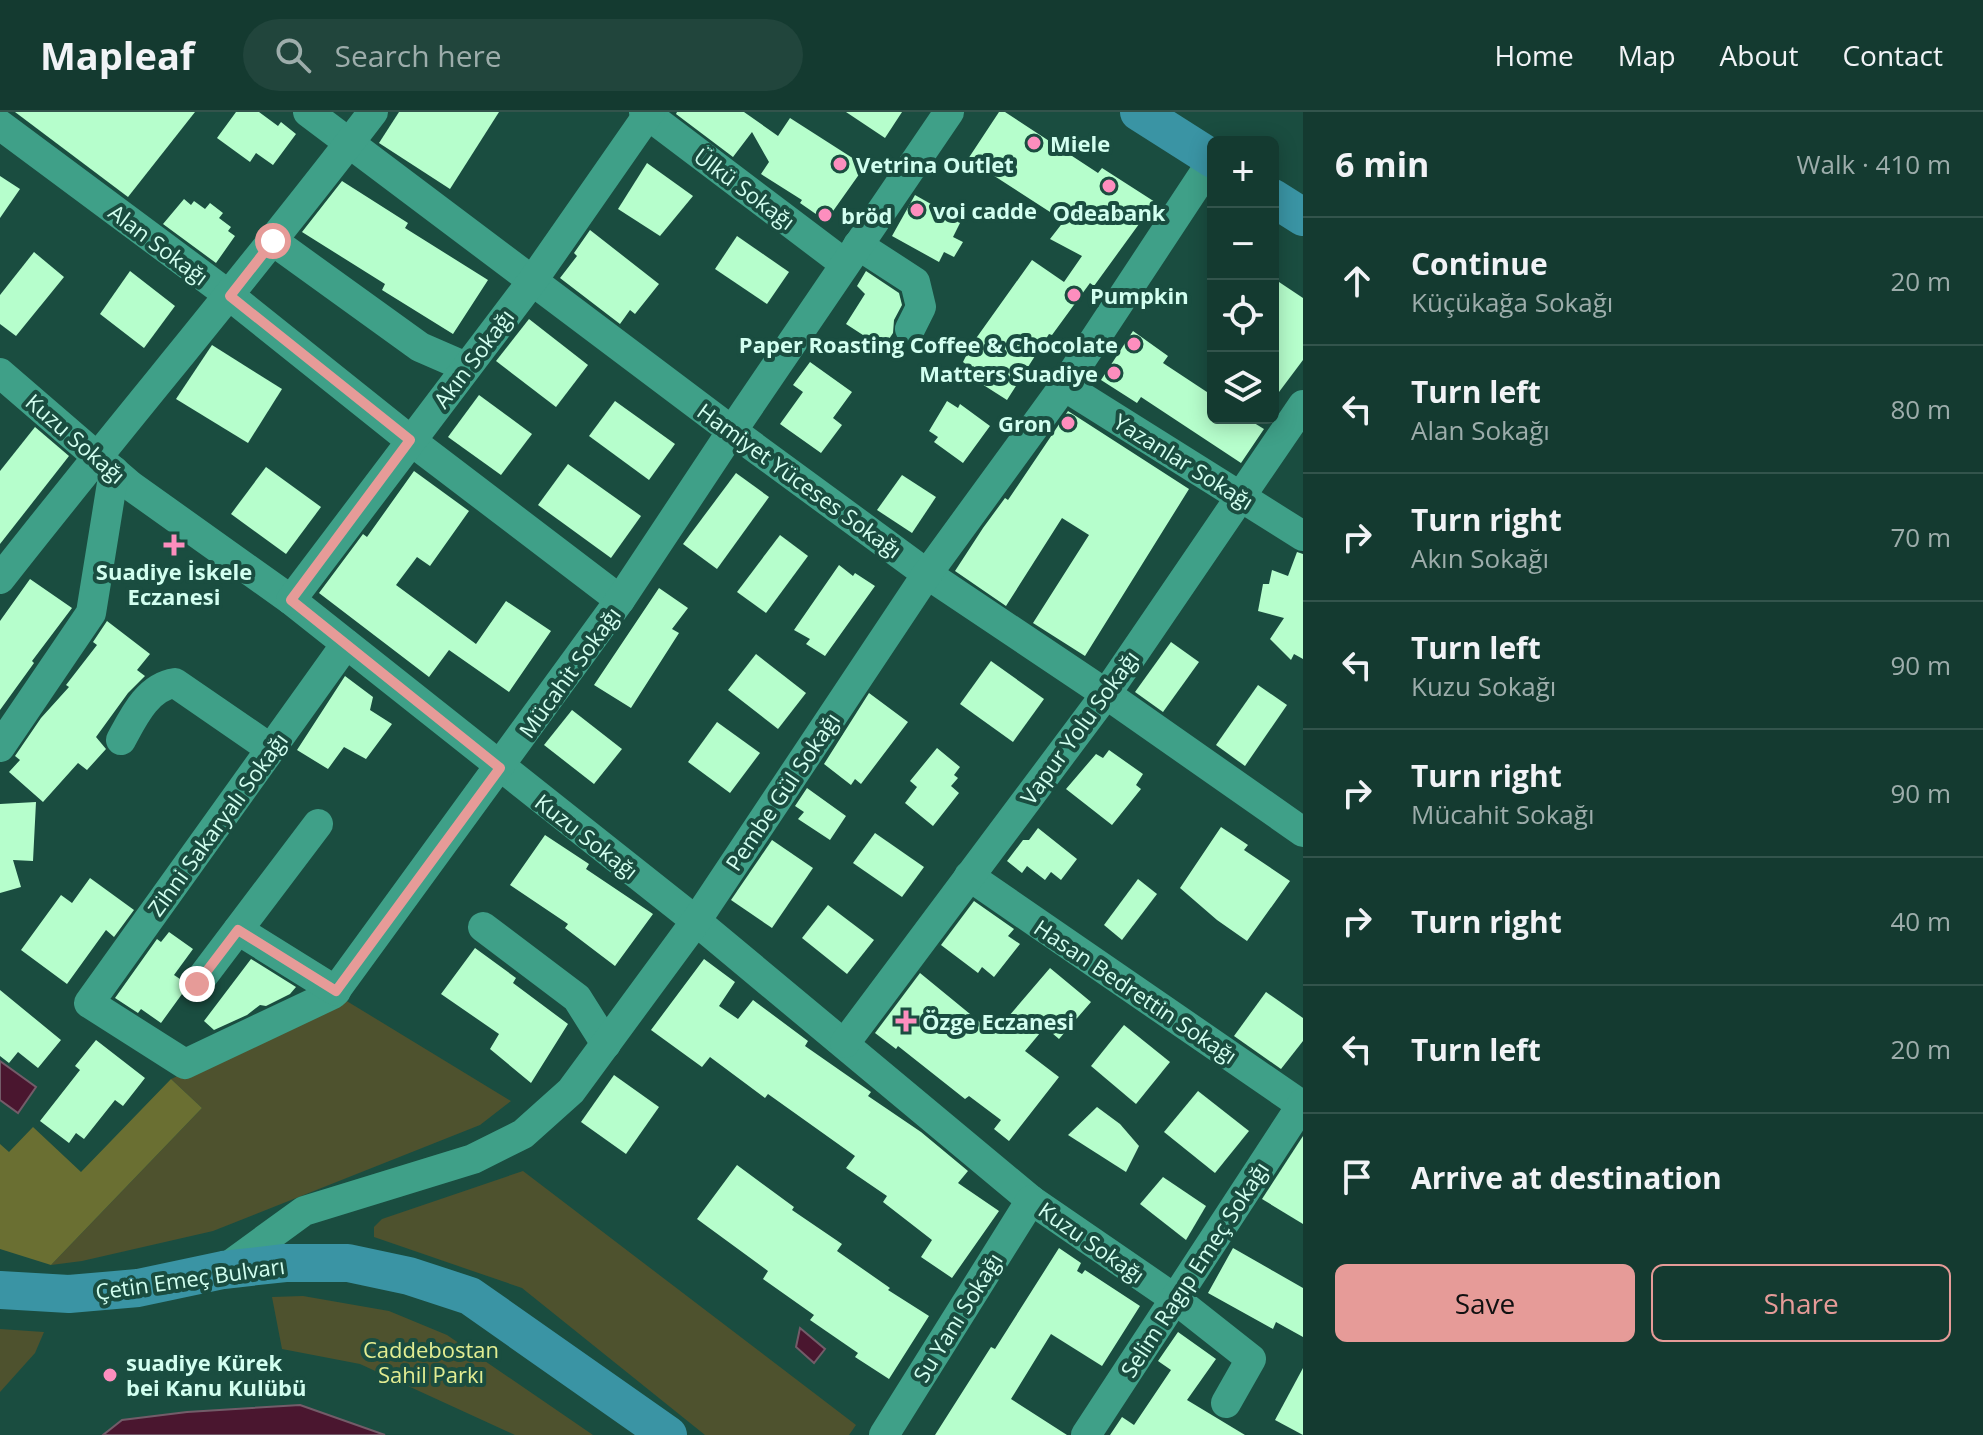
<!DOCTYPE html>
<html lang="en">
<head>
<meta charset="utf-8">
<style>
	body { margin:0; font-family:"Open Sans",sans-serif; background:#21453c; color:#f1f3f6 }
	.controls { position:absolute; right:24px; top:24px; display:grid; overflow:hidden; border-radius:12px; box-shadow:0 4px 20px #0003 }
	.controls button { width:72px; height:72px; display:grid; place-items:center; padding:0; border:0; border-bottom:2px solid #33544c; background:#143a30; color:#f1f3f6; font:40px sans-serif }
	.stop { position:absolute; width:24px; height:24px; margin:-18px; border:6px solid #e69b98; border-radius:50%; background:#fff }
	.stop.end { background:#e69b98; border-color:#fff; box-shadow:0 2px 8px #0008 }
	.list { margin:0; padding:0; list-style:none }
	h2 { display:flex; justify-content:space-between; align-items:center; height:104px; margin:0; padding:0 32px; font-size:34px }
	h2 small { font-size:26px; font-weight:400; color:#9dadab }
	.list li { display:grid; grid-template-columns:52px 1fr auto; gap:24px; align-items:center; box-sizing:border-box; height:128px; padding:0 32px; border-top:2px solid #33544c }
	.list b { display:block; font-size:30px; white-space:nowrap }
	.list p { margin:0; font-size:26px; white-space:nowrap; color:#9dadab }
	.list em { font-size:26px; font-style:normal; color:#9dadab }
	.actions { display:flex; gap:16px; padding:24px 32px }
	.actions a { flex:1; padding:18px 0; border:2px solid #e69b98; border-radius:12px; text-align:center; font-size:28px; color:#e69b98 }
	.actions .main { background:#e69b98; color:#111 }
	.icon { flex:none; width:44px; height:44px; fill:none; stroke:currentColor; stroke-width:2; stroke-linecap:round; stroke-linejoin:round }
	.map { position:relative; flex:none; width:1303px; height:1323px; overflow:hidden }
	header { display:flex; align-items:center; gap:48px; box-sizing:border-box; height:112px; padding:0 40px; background:#143a30; border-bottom:2px solid #33544c }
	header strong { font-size:38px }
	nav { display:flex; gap:44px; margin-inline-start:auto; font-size:28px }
	.search { width:560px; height:72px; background:#21453c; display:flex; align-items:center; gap:20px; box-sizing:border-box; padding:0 28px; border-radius:44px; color:#9dadab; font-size:30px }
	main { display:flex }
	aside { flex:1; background:#143a30 }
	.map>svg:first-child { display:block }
	.green { fill:#4e522e }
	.forest { fill:#6a6f32 }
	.water { fill:#4a162f; stroke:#735c69; stroke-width:2 }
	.building { fill:#b6fecc }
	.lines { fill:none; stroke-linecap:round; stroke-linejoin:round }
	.minor { stroke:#3fa088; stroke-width:30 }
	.major { stroke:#3a94a4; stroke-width:38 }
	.route { stroke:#e69b98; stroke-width:10 }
	.poi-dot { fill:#fd8ebe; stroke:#1a4d40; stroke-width:3 }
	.labels { text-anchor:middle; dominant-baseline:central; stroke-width:8; stroke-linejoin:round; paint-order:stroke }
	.poi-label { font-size:22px; font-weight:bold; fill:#d2fff0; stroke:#1a4d40; text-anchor:start }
	.street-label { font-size:22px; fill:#d2fff0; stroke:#1a4d40 }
	.park-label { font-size:22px; fill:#e3ed92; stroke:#1a4d40 }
</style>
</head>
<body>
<header>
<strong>Mapleaf</strong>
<div class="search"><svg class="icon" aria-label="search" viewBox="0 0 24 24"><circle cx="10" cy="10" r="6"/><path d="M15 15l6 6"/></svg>Search here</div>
<nav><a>Home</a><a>Map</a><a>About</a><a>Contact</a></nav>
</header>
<main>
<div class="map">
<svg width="1303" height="1323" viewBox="0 0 1303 1323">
	<rect width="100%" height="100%" fill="#1a4d40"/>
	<g class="green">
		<polygon points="345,888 511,989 480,1013 213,1119 82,1149 51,1153 202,996 171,967"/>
		<polygon points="523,1059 856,1313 849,1323 705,1323 522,1176 374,1125 374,1115 382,1107"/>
		<polygon points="303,1184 389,1199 447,1223 593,1323 515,1323 360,1252 282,1237 272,1185"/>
		<polygon points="0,1217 44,1220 35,1241 0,1280"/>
	</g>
	<polygon class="forest" points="171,967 202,996 51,1153 0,1137 0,1032 9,1040 33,1015 81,1060"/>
	<g class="water">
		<polygon points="0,949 36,975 18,1001 0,988"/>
		<polygon points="800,1216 825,1237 814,1251 796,1235"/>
		<polygon points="300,1293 385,1323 103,1323 122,1308 187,1300"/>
	</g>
	<g class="building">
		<polygon points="15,0 195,0 128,85"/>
		<polygon points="236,0 259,0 278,14 281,10 296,22 273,53 256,41 250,50 217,26"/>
		<polygon points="399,0 499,0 450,77 379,31"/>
		<polygon points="677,0 744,0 778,24 790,6 865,54 826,109 800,91 802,88 761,62 769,50 752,20 733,45 676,2"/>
		<polygon points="846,0 902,0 885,26"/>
		<polygon points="999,0 1005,0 1098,61 1102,56 1155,90 1094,174 1090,171 1052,223 1049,222 1007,288 963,260 967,253 963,250 972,232 1032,148 1064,170 1082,144 1050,127 1064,109 968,47"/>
		<polygon points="647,51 693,84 660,124 618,97"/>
		<polygon points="0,64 20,77 0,106"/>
		<polygon points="342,69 408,111 405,116 488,168 453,222 382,178 385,172 302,120"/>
		<polygon points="915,83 961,109 953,125 963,130 954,145 944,140 939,150 892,124"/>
		<polygon points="184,87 191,93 194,89 205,97 210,91 223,101 219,106 231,115 228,119 235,124 216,151 163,112"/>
		<polygon points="590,118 659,172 635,202 630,198 620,212 560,166 577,144 574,141"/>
		<polygon points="737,124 789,160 767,192 715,157"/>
		<polygon points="34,140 64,165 16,224 0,212 0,183"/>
		<polygon points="130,159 175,194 144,236 100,202"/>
		<polygon points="866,159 899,181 902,193 894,208 893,221 883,236 846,212 865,182 857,174"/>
		<polygon points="1273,166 1303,186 1303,248 1273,288"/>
		<polygon points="529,207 588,253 556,295 496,249"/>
		<polygon points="1133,219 1168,244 1163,251 1213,284 1213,306 1246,306 1264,317 1241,351 1141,285 1137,291 1101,268"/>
		<polygon points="212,233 282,277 248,331 176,287"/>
		<polygon points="810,250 852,280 833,306 842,313 821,341 780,312 803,280 793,273"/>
		<polygon points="479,283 532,322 501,363 448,325"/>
		<polygon points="615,289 675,332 649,368 589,324"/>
		<polygon points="947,289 958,296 960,292 990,314 963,351 934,330 938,325 929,319"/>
		<polygon points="1068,299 1189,377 1085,544 1033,511 1089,423 1062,406 1006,494 955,459 983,416 1005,386 1008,388"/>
		<polygon points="35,315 69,344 0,432 0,359"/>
		<polygon points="568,352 641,404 611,446 538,393"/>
		<polygon points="266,355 321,395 286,442 231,402"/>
		<polygon points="414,359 469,399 430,454 417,445 396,473 476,532 506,489 551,519 509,580 449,538 429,565 319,481 363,422 367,425"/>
		<polygon points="736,361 769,385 717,457 683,432"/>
		<polygon points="902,363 936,385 912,421 877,398"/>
		<polygon points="780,423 808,444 766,501 737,480"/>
		<polygon points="1297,440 1303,442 1303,547 1294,542 1291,548 1270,527 1284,506 1258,499 1263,472 1269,472 1272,458 1288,464"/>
		<polygon points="839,453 853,464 855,461 875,474 825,544 806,532 810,527 794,518"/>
		<polygon points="30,467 72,496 32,549 34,551 0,598 0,509"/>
		<polygon points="659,476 688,496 672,517 679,521 631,596 594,573"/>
		<polygon points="107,509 150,542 137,558 145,564 128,581 96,625 106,637 87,658 78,651 43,690 9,660 20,648 15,644 41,606 69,575 66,573 97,533 93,530"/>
		<polygon points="1171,530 1199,550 1163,600 1135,580"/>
		<polygon points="756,542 806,581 778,617 728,578"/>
		<polygon points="991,549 1044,587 1013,630 960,592"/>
		<polygon points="345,564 373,585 370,598 392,612 366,647 344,635 328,657 297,638"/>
		<polygon points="1258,573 1287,593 1245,654 1216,633"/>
		<polygon points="869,581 908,610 861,672 855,667 851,673 824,652"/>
		<polygon points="572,598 622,637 594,672 544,633"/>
		<polygon points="717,610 760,641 730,681 688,650"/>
		<polygon points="937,636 960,655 954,663 958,666 951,674 959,681 933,714 905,691 917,675 910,669"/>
		<polygon points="1109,638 1143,662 1136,673 1141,677 1112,713 1066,677 1096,642 1103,646"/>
		<polygon points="807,676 846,704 830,728 798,707 804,700 795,694"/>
		<polygon points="36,690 33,749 13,748 21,775 0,781 0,692"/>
		<polygon points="1221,715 1248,733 1244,738 1290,769 1247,829 1217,808 1180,776"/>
		<polygon points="1038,716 1077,747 1061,768 1051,760 1045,768 1027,754 1022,761 1007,749 1023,728 1029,728"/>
		<polygon points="875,721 924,755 902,785 853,751"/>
		<polygon points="545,723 589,752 586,757 653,802 615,854 565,816 568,812 510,773"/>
		<polygon points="772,728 813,756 772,816 731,788"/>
		<polygon points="90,766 134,798 114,825 106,818 67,872 21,838 61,783 72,791"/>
		<polygon points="1138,767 1157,782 1122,828 1104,813"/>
		<polygon points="974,789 1014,817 1008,824 1020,832 994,865 982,855 978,861 941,833"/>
		<polygon points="828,793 874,828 847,862 802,826"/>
		<polygon points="169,820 193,837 174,863 180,867 182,882 161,911 141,897 138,901 115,886 157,827 161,830"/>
		<polygon points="475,836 516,866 513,871 568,912 531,971 490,937 499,922 441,882"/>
		<polygon points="251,847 296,875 290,882 266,894 260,893 247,903 214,918 204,909"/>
		<polygon points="704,847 735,870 719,894 738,907 753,888 808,929 805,934 871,980 868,984 921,1020 968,1059 958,1071 999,1099 952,1166 921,1145 932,1128 883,1090 887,1084 846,1056 855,1044 768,982 765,986 710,945 702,955 651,918"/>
		<polygon points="1050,856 1091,890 1059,927 1045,915 1025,939 1059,965 1009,1029 994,1017 1001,1008 969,984 965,987 898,934 896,937 875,921 920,861 992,920 995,916 997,918"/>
		<polygon points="0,878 61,928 38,956 18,940 9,951 0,944"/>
		<polygon points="1266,880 1303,906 1303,929 1281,957 1234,924"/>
		<polygon points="1124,913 1170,950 1136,992 1091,954"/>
		<polygon points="96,928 145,966 123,994 115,988 84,1027 76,1021 69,1031 40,1009 80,958 75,954"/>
		<polygon points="614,963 659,995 626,1042 581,1010"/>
		<polygon points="1198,979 1249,1019 1215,1061 1164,1020"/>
		<polygon points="1097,995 1120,1012 1139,1034 1126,1060 1068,1023"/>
		<polygon points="1303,1024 1303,1112 1262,1087"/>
		<polygon points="737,1053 794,1095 792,1098 842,1132 837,1139 890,1176 888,1178 929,1204 889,1267 855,1245 858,1241 810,1208 814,1203 763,1167 768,1159 697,1107"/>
		<polygon points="1163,1065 1206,1094 1186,1128 1140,1092"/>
		<polygon points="1059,1136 1081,1151 1077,1159 1082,1162 1085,1158 1140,1194 1102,1254 1051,1222 1011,1287 1067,1323 935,1323 991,1235 995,1237"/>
		<polygon points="1233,1136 1303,1176 1303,1225 1276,1210 1273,1217 1208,1181"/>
		<polygon points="1178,1220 1216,1247 1187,1288 1245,1323 1110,1323 1122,1305 1134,1313 1171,1258 1158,1249"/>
		<polygon points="1303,1256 1303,1323 1275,1308"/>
	</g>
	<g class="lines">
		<g class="minor">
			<polyline points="308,0 732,319 927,462 1106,582 1303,720"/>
			<polyline points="644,0 845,152"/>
			<polyline points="0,13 230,184 410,328 620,488"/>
			<polyline points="273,129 420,235 466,255"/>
			<polyline points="858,133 915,170 921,195 910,217"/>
			<polyline points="0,261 131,374 291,488 696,809 1031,1088 1175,1187 1251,1247 1226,1291"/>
			<polyline points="1064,274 1303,424"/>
			<path d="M0,467C123,310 252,159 373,0"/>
			<polyline points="291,488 533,168 650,0"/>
			<polyline points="346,532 89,891 185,952 333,882 620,488 732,319 949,0"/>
			<path d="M121,628C133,606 147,575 175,571L271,637"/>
			<polyline points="0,635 91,501 114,359"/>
			<polyline points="969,764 1303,994"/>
			<polyline points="483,815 577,886 606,932"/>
			<polyline points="238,818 336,879"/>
			<polyline points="197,872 318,712"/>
			<polyline points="845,931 1106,582 1303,293"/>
			<polyline points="223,1158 304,1099 473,1047 523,1022 571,979 696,809 927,462 1064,274 1213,48"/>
			<polyline points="884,1323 1031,1088"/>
			<polyline points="1086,1323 1303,991"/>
		</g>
		<g class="major">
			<polyline points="1139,0 1213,47"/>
			<polyline points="1273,86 1303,105"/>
			<polyline points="0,1178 69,1182 138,1176 223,1158 285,1151 348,1151 409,1164 470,1184 668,1323"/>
		</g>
	</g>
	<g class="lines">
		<polyline class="route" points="197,872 238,818 336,879 500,656 291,488 410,328 230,184 273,129"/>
	</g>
	<g class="poi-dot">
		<circle cx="1034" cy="31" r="8"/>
		<circle cx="840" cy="52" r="8"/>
		<circle cx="1109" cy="74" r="8"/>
		<circle cx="917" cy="98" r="8"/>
		<circle cx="825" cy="103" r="8"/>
		<circle cx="1074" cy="183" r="8"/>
		<circle cx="1134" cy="232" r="8"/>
		<circle cx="1114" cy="261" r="8"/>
		<circle cx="1068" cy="311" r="8"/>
		<path d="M170 421h8v8h8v8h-8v8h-8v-8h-8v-8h8z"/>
		<path d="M902 897h8v8h8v8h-8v8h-8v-8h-8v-8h8z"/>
		<circle cx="110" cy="1263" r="8"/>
	</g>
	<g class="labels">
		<g class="poi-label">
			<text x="1050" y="31">Miele</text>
			<text x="856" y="52">Vetrina Outlet</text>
			<text x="933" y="98">voi cadde</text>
			<text x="1109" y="100" text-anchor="middle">Odeabank</text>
			<text x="841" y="103">bröd</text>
			<text x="1090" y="183">Pumpkin</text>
			<text x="1118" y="232" text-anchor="end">Paper Roasting Coffee &amp; Chocolate</text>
			<text x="1098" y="261" text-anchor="end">Matters Suadiye</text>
			<text x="1052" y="311" text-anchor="end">Gron</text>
			<text x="174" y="459" text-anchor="middle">Suadiye İskele<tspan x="174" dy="25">Eczanesi</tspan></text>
			<text x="922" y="909">Özge Eczanesi</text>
			<text x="126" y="1250">suadiye Kürek<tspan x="126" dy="25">bei Kanu Kulübü</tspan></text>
		</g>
		<g class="street-label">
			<text transform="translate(745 76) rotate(37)">Ülkü Sokağı</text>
			<text transform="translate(159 132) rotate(37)">Alan Sokağı</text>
			<text transform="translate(473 246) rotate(-53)">Akın Sokağı</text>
			<text transform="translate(76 326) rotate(41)">Kuzu Sokağı</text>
			<text transform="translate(1184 349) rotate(32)">Yazanlar Sokağı</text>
			<text transform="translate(800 368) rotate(36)">Hamiyet Yüceses Sokağı</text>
			<text transform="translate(569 560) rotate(-54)">Mücahit Sokağı</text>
			<text transform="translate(1079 615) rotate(-54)">Vapur Yolu Sokağı</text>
			<text transform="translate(782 679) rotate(-56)">Pembe Gül Sokağı</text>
			<text transform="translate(217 712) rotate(-54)">Zihni Sakaryalı Sokağı</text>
			<text transform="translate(587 724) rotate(38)">Kuzu Sokağı</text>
			<text transform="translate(1136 879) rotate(34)">Hasan Bedrettin Sokağı</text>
			<text transform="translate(1092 1130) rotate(35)">Kuzu Sokağı</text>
			<text transform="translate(1194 1157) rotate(-57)">Selim Ragıp Emeç Sokağı</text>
			<text transform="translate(190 1166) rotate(-8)">Çetin Emeç Bulvarı</text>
			<text transform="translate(957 1205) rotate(-58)">Su Yanı Sokağı</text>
		</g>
		<g class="park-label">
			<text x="431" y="1237">Caddebostan<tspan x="431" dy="25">Sahil Parkı</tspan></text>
		</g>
	</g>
</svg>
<div class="controls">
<button>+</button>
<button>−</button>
<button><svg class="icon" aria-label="locate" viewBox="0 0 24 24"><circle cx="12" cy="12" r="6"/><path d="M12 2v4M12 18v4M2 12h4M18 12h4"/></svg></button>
<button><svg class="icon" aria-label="layers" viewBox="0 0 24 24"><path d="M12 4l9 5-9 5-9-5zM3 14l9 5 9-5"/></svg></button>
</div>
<div class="stop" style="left:273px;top:129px"></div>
<div class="stop end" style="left:197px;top:872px"></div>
</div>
<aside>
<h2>6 min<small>Walk · 410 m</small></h2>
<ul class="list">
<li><svg class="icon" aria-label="ahead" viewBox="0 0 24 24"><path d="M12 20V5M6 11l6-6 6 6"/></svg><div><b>Continue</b><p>Küçükağa Sokağı</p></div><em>20 m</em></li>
<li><svg class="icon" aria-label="left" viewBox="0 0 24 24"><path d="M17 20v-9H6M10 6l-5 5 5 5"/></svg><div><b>Turn left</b><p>Alan Sokağı</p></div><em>80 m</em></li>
<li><svg class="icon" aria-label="right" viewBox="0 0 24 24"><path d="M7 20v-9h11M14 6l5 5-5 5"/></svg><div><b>Turn right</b><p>Akın Sokağı</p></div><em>70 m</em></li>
<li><svg class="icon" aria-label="left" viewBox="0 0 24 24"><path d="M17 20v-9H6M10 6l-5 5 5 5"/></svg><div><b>Turn left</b><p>Kuzu Sokağı</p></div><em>90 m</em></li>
<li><svg class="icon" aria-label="right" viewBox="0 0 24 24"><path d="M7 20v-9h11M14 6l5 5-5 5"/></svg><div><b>Turn right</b><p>Mücahit Sokağı</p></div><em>90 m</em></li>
<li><svg class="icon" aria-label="right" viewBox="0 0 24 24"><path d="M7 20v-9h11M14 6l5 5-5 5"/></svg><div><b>Turn right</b></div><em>40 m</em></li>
<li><svg class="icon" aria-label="left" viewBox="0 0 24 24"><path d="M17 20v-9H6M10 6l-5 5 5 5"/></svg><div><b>Turn left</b></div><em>20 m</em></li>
<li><svg class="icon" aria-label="arrive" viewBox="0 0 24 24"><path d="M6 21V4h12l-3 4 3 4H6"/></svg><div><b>Arrive at destination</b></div></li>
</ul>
<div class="actions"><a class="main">Save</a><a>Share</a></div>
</aside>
</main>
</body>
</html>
